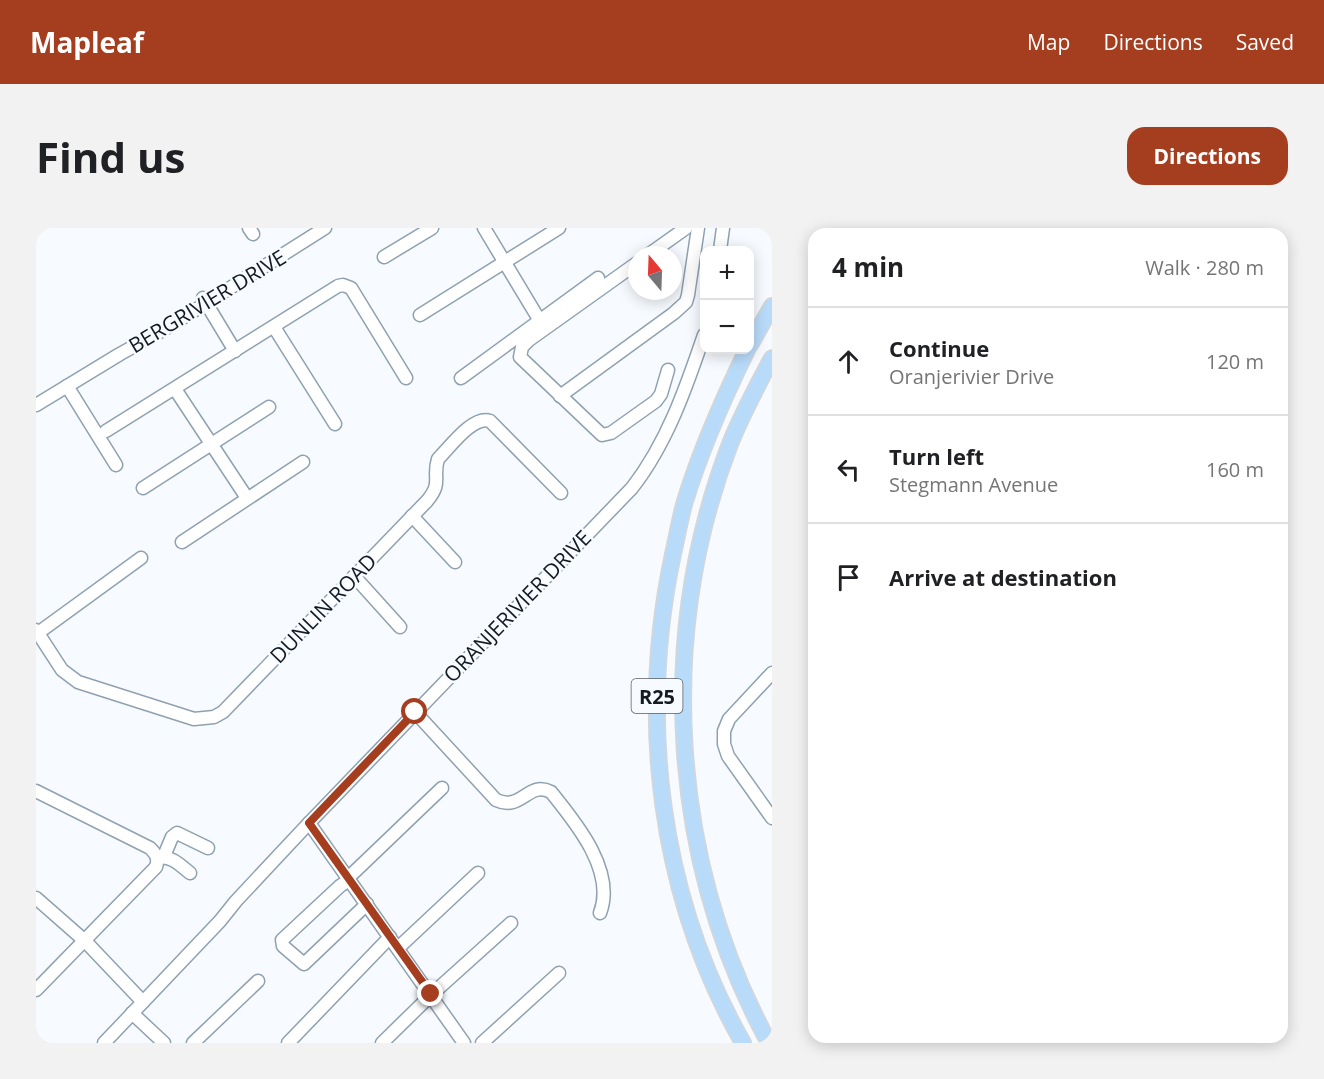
<!DOCTYPE html>
<html lang="en">
<head>
<meta charset="utf-8">
<style>
	body { margin:0; font-family:"Open Sans",sans-serif; background:#f2f2f2; color:#202124 }
	.controls { position:absolute; right:18px; top:18px; display:grid; overflow:hidden; border-radius:12px; box-shadow:0 3px 15px #0003 }
	.controls button { width:54px; height:54px; display:grid; place-items:center; padding:0; border:0; border-bottom:2px solid #e0e0e0; background:#fff; color:#202124; font:30px sans-serif }
	.compass { position:absolute; left:592px; top:18px; width:54px; height:54px; border-radius:50%; background:#fff; box-shadow:0 3px 15px #0003; rotate:341deg }
	.stop { position:absolute; width:18px; height:18px; margin:-14px; border:4px solid #a53d1f; border-radius:50%; background:#fff }
	.stop.end { background:#a53d1f; border-color:#fff; box-shadow:0 2px 6px #0008 }
	.list { margin:0; padding:0; list-style:none }
	h2 { display:flex; justify-content:space-between; align-items:center; height:78px; margin:0; padding:0 24px; font-size:26px }
	h2 small { font-size:20px; font-weight:400; color:#757577 }
	.list li { display:grid; grid-template-columns:39px 1fr auto; gap:18px; align-items:center; box-sizing:border-box; height:108px; padding:0 24px; border-top:2px solid #e0e0e0 }
	.list b { display:block; font-size:22px; white-space:nowrap }
	.list p { margin:0; font-size:20px; white-space:nowrap; color:#757577 }
	.list em { font-size:20px; font-style:normal; color:#757577 }
	.icon { flex:none; width:33px; height:33px; fill:none; stroke:currentColor; stroke-width:2; stroke-linecap:round; stroke-linejoin:round }
	.map { position:relative; flex:none; width:736px; height:815px; overflow:hidden; border-radius:18px }
	header { display:flex; align-items:center; gap:36px; box-sizing:border-box; height:84px; padding:0 30px; background:#a53d1f; color:#fff }
	header strong { font-size:28px }
	nav { display:flex; gap:33px; margin-inline-start:auto; font-size:21px }
	.intro { display:flex; align-items:center; justify-content:space-between; box-sizing:border-box; height:144px; padding:0 36px }
	h1 { margin:0; font-size:42px }
	.button { padding:15px 27px; border-radius:18px; background:#a53d1f; color:#fff; font-size:21px; font-weight:700 }
	main { display:flex; gap:36px; padding:0 36px }
	aside { flex:1; background:#fff; border-radius:18px; box-shadow:0 3px 15px #0003 }
	.map>svg:first-child { display:block }
	.lines { fill:none; stroke-linecap:round; stroke-linejoin:round }
	.minor-casing { stroke:#8fa1b1; stroke-width:15 }
	.major-casing { stroke:#d5d6d7; stroke-width:18 }
	.minor { stroke:#fff; stroke-width:12 }
	.major { stroke:#b9dbfa; stroke-width:15 }
	.route { stroke:#a53d1f; stroke-width:8 }
	.labels { text-anchor:middle; dominant-baseline:central; stroke-width:5; stroke-linejoin:round; paint-order:stroke }
	.shield { fill:#f7fbff; stroke:#585e64; stroke-width:1.5 }
	.shield-label { font-size:20px; font-weight:bold; fill:#141a21 }
	.street-label { font-size:21px; fill:#141a21; stroke:#f7fbff }
</style>
</head>
<body>
<header>
<strong>Mapleaf</strong>
<nav><a>Map</a><a>Directions</a><a>Saved</a></nav>
</header>
<div class="intro"><h1>Find us</h1><a class="button">Directions</a></div>
<main>
<div class="map">
<svg width="736" height="815" viewBox="0 0 736 815">
	<rect width="100%" height="100%" fill="#f7fbff"/>
	<g class="lines">
		<defs>
			<g id="minor">
				<polyline points="213,0 217,6"/>
				<polyline points="448,0 504,93"/>
				<polyline points="684,22 687,0"/>
				<polyline points="612,27 650,0"/>
				<polyline points="348,29 396,0"/>
				<polyline points="601,35 493,112 486,119 484,129 566,207 575,205 620,173 625,166 632,142"/>
				<polyline points="167,70 199,123"/>
				<polyline points="384,87 523,0"/>
				<polyline points="238,99 299,196"/>
				<polyline points="425,150 562,50"/>
				<polyline points="31,158 80,237"/>
				<polyline points="139,161 211,270"/>
				<polyline points="524,168 638,85 650,74 652,67 662,0"/>
				<polyline points="0,177 84,126 129,101 289,0"/>
				<polyline points="70,203 302,58 307,57 315,60 370,150"/>
				<polyline points="107,260 233,179"/>
				<polyline points="376,288 419,334"/>
				<polyline points="146,314 267,234"/>
				<polyline points="318,348 364,399"/>
				<path d="M0,402L26,442L42,454L158,491L178,489L187,484L391,273C407,254 396,250 402,231C414,219 437,187 454,193L525,265"/>
				<polyline points="2,405 105,330"/>
				<polyline points="736,445 693,491 688,503 688,516 692,528 736,590"/>
				<path d="M379,484L460,572C486,584 492,552 515,564C540,595 580,643 564,685"/>
				<path d="M0,563L114,620C120,626 123,630 120,639L0,762"/>
				<polyline points="273,595 428,815"/>
				<polyline points="128,628 136,609 141,605 172,620"/>
				<path d="M122,630C135,627 144,637 154,645"/>
				<polyline points="312,650 406,560"/>
				<polyline points="313,652 304,658 246,712 247,718 268,736 331,676"/>
				<polyline points="0,670 49,713 107,774"/>
				<polyline points="362,720 442,645"/>
				<polyline points="96,785 128,815"/>
				<path d="M68,815L184,693L200,673L273,595L596,260C631,215 650,160 668,107"/>
				<polyline points="157,815 222,753"/>
				<polyline points="252,815 354,709"/>
				<polyline points="346,815 395,767 475,695"/>
				<polyline points="446,815 523,745"/>
			</g>
			<g id="major">
				<polyline points="714,117 736,78"/>
				<path d="M707,815C623,668 602,491 637,326C641,309 644,290 649,273C665,221 687,171 711,122"/>
				<path d="M733,815C634,633 620,409 694,216C706,186 721,158 736,130"/>
			</g>
		</defs>
		<use href="#minor" class="minor-casing"/>
		<use href="#major" class="major-casing"/>
		<use href="#minor" class="minor"/>
		<use href="#major" class="major"/>
	</g>
	<g class="lines">
		<polyline class="route" points="379,484 273,595 395,766"/>
	</g>
	<g class="labels">
		<rect class="shield" x="595.5" y="451" width="51" height="34" rx="4.5"/>
		<g class="shield-label">
			<text x="621" y="468">R25</text>
		</g>
		<g class="street-label">
			<text transform="translate(171 73) rotate(-31)">BERGRIVIER DRIVE</text>
			<text transform="translate(481 378) rotate(-46)">ORANJERIVIER DRIVE</text>
			<text transform="translate(287 380) rotate(-46)">DUNLIN ROAD</text>
		</g>
	</g>
</svg>
<div class="controls">
<button>+</button>
<button>−</button>
</div>
<svg class="compass" viewBox="-18 -18 36 36"><path d="M0-13l5 13h-10z" fill="#e53935"/><path d="M0 13l5-13h-10z" fill="#757577"/></svg>
<div class="stop" style="left:379px;top:484px"></div>
<div class="stop end" style="left:395px;top:766px"></div>
</div>
<aside>
<h2>4 min<small>Walk · 280 m</small></h2>
<ul class="list">
<li><svg class="icon" aria-label="ahead" viewBox="0 0 24 24"><path d="M12 20V5M6 11l6-6 6 6"/></svg><div><b>Continue</b><p>Oranjerivier Drive</p></div><em>120 m</em></li>
<li><svg class="icon" aria-label="left" viewBox="0 0 24 24"><path d="M17 20v-9H6M10 6l-5 5 5 5"/></svg><div><b>Turn left</b><p>Stegmann Avenue</p></div><em>160 m</em></li>
<li><svg class="icon" aria-label="arrive" viewBox="0 0 24 24"><path d="M6 21V4h12l-3 4 3 4H6"/></svg><div><b>Arrive at destination</b></div></li>
</ul>
</aside>
</main>
</body>
</html>
